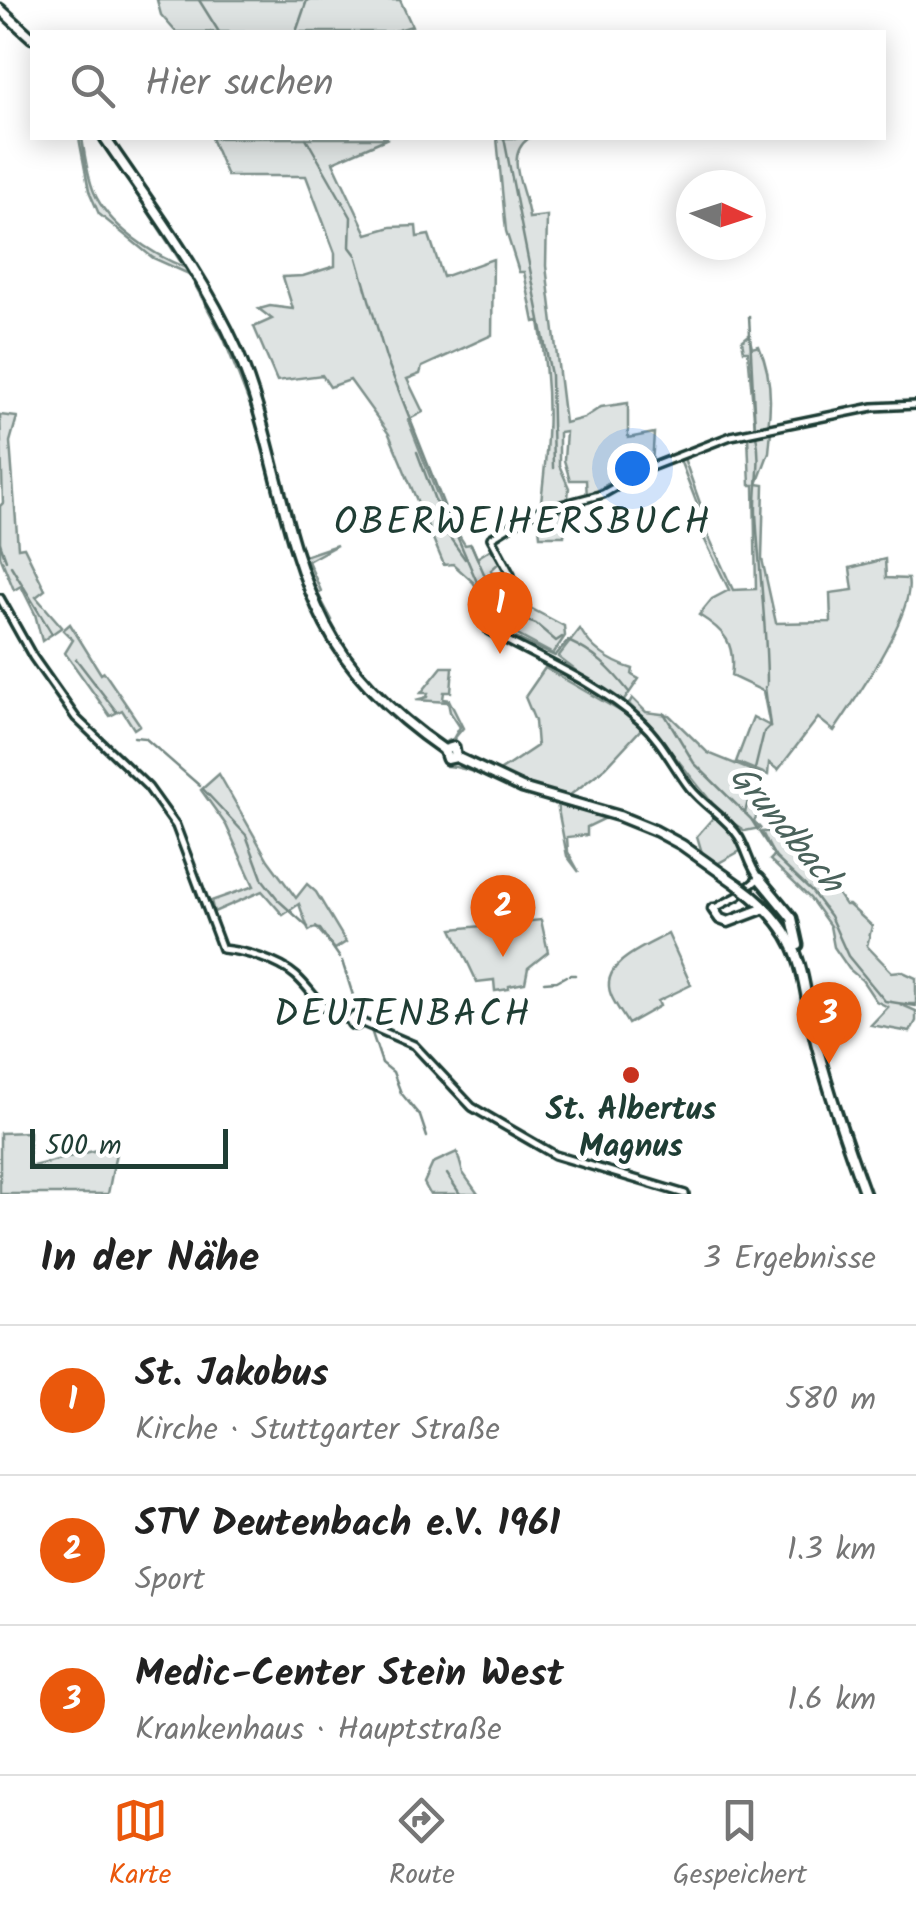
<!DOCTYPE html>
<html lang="de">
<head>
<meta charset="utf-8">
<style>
	body { margin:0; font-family:Kalam,sans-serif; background:#f2f2f2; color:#222 }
	.compass { position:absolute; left:676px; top:170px; width:90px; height:90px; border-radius:50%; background:#fff; box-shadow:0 5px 25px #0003; rotate:93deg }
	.scale { position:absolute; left:30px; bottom:25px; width:198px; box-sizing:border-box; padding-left:10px; border:5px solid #1f3d34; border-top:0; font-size:28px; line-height:35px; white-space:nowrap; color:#1f3d34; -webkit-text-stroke:8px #fff; paint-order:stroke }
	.you { position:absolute; left:632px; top:468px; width:35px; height:35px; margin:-25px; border:8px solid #fff; border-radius:50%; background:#1a73e8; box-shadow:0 0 0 15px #1a73e833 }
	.badge { display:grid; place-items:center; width:65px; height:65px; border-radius:50%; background:#ea580c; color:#fff; font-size:32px; font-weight:700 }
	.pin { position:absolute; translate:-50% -82px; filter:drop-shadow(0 2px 5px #0008) }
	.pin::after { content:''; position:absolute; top:52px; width:35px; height:30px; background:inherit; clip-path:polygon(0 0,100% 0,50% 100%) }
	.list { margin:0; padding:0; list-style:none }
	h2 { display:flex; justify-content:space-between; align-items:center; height:130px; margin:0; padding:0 40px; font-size:42px }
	h2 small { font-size:32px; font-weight:400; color:#767676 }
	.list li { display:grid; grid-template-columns:65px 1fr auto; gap:30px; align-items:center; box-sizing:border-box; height:150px; padding:0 40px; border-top:2px solid #e0e0e0 }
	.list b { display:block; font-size:38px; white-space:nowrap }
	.list p { margin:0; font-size:32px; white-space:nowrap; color:#767676 }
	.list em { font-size:32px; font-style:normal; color:#767676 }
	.icon { flex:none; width:55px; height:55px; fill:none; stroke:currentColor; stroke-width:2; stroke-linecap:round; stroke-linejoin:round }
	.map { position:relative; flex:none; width:916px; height:1194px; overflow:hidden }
	.search { position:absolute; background:#fff; box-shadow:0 5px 25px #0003; left:30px; right:30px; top:30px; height:110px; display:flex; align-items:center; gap:25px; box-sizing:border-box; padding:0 35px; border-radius:0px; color:#767676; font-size:38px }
	.sheet { height:580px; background:#fff }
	nav { display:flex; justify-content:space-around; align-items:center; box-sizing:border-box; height:140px; border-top:2px solid #e0e0e0; background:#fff; font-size:28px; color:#767676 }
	nav a { display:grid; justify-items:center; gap:5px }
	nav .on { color:#ea580c }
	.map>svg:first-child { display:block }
	.green { fill:#dee3e2; stroke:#7e908b; stroke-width:2.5 }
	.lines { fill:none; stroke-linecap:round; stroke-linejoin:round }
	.stream { stroke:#758883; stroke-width:2.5 }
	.tertiary-casing { stroke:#1f3d34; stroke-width:12 }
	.primary-casing { stroke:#1f3d34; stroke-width:15 }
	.tertiary { stroke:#fff; stroke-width:5 }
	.primary { stroke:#fff; stroke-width:8 }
	.primary-bridge-casing { stroke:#1f3d34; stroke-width:15; stroke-linecap:butt }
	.primary-bridge { stroke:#fff; stroke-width:8 }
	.poi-dot { fill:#c8321e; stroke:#fff; stroke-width:4 }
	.labels { text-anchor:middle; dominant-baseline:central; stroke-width:10; stroke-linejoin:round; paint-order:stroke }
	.poi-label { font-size:32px; font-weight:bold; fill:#1f3d34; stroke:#fff }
	.water-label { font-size:35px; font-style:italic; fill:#4a625b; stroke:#fff }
	.quarter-label { font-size:38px; letter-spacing:2.5px; fill:#1f3d34; stroke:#fff }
</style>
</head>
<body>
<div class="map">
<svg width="916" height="1194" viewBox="0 0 916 1194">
	<rect width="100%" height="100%" fill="#fff"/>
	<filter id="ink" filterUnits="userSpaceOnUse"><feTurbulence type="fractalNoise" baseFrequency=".01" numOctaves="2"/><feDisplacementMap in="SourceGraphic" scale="20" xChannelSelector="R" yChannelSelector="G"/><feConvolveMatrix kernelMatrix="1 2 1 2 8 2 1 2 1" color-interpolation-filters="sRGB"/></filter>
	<g filter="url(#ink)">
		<g class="green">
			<polygon points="157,0 400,0 412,26 391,32 176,32 161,15"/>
			<path d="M79,138H82C85,156 87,175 94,192C108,225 151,254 184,267L100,138L174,243L225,330L258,412L293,546L284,527L259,428L224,339L189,274L153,258L99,214L89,191Z"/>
			<polygon points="211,138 388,138 333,162 367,234 391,227 416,226 417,237 429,235 443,277 493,259 492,335 422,367 420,374 407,379 423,412 408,420 444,512 465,545 471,544 477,558 491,549 500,562 491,570 507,602 496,617 473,582 453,564 444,565 389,434 350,380 330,387 322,375 277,381 254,327 272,319 259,309 270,306 293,309 283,277 303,276 335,266 335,253 306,176 227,176"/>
			<path d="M497,138H529C502,157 527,191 529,218L547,216L546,266L565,423L584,418L601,407L628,403V438L654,433L652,465L638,473L619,476L587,498L586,480H570L564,460L566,432L559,433V465L569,488L564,536H540L539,527L552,526L551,518L539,517C549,442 552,396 539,321L534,322L524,272H519L506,231Z"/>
			<path d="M749,335L752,348L759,346C770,371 772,400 768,427L755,428L748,351H744L742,341Z"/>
			<polygon points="0,415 17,417 10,442 18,548 24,547 45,590 36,597 62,627 42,641 35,614 21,586 14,590 0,556 0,506 3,503"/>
			<path d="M771,431L769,452L757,484L764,485L762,559L776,623L831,622L830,593L853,590L850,568L885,559L886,578L908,579C916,611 854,702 834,731L818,718L778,770L769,763L768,775L736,762L753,717L770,726L763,691L731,676C736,644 725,631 699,615L712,599L729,590L700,530L703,527L696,512L699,509L680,460L684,458L701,506L698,513L733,590L756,589L754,485H750L748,436Z"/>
			<path d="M337,545L308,561L321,591L318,594L332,620L329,623C361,671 393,713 443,743L453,739L460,727L450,712L448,702L416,700L427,697L428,693H421L442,667H453L451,692H444L443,699L449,700L463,728L448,746C434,744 421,732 409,723C355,678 324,622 301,557Z"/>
			<polygon points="517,601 564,626 565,636 553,654 497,624"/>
			<polygon points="70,624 101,674 104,672 140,725 134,729 122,710 110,716 65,653 73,640 63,630"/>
			<path d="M580,629C592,650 610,662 633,669L632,675L639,679L621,705L558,657Z"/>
			<polygon points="545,668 625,714 642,728 606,767 565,799 495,774 537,746 535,721 525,697"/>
			<path d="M632,698L646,712L669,715L708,753L760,774L764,802L754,821L760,828L745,831L729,820L742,850L715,865L703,856L697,836L719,811C687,774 664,739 629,704Z"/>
			<path d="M457,760L512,787L606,818L587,827V835L567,837L568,852L579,872L567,856L557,804C530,795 466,765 445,766Z"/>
			<polygon points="219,774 268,860 296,898 307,884 316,892 346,942 335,949 316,927 309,931 299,904 283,915 262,891 214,912 211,901 254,886 226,825 201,790"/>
			<polygon points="779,831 821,869 845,905 849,905 872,926 867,946 892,972 901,971 916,978 916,1004 900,1004 916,1011 916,1021 910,1032 871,1025 888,1007 876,1001 862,980 849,969 834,947 830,926 810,898 770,860 774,856 762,832"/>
			<polygon points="541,920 548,952 528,968 525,983 509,986 509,989 495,991 494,980 477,982 452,929"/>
			<path d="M668,934L691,985L658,1001L660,1006L628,1024C623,1015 615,1005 611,995C598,963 647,946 668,934Z"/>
			<polygon points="29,1132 29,1167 97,1150 116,1153 108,1194 0,1194 0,1133"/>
			<polygon points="457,1152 463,1173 478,1194 430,1194 424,1183 433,1163"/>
		</g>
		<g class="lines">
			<g class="stream">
				<polyline points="199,0 219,32"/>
				<polyline points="296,32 307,0"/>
				<polyline points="517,32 517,28"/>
				<polyline points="306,138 351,217 350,247 356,255"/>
				<polyline points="504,138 551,375 553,468"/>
				<polyline points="357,258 386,358 447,513 493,619"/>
				<polyline points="749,316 755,428"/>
				<path d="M756,435C762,461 755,486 756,513C759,571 767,628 767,685"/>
				<polyline points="417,452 448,535 465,559"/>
				<polyline points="0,543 6,560"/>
				<polyline points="471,544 499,608"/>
				<polyline points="11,566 52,634"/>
				<polyline points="506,613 536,624 556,641 562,637"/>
				<path d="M496,625L502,632L555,656L568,641C595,653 611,669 629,692"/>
				<polyline points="76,659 116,711"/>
				<polyline points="765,687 770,726"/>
				<polyline points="664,713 694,763 751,819 776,858 812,892 830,916 848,956 885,1001 916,1006"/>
				<polyline points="134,737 145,738 200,786"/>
				<polyline points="755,769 764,732 769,727"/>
				<polyline points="203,789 246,835 262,878"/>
				<polyline points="745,813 755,772"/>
				<polyline points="263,880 277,898"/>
				<polyline points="278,900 308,927"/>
				<polyline points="313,928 320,929 340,958"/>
				<polyline points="342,961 358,1011"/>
				<polyline points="569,975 575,975"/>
				<polyline points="544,982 557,981 566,976"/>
				<polyline points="371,1030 382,1063 393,1072 401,1093 420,1116 427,1137"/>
				<polyline points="447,1174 460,1194"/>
			</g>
			<defs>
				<g id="tertiary">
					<path d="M0,598L33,657L76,718L148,787L176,826L222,949C245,951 279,961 296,976C315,993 322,1014 349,1020"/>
					<path d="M713,909L738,896L759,878C749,865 747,850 739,837C726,817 705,807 690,788C673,766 662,741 640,721C597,682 539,659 489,631L509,601L511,575L491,538L531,513L603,494L651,467L731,436L873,407L916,405"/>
					<circle cx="355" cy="1021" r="5"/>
					<polyline points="361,1022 414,1045 472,1107 555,1155 685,1194"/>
				</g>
				<g id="primary">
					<polyline points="0,9 32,38"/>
					<path d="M105,138C151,206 203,274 237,350C275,439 281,538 325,624C352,677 396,717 444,750"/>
					<polyline points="456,757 454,747 444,750 447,759 456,757 522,788 619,816 656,831 682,845 738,885"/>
					<polyline points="759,878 792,918 798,945"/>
					<path d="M751,895C810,945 799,979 817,1046C830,1096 847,1145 865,1194"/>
					<polyline points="713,909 720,919 728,922 765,908"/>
				</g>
			</defs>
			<use href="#tertiary" class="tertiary-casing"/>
			<use href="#primary" class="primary-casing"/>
			<use href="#tertiary" class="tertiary"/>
			<use href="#primary" class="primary"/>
			<defs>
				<polyline id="primary-bridge" points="738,885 751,895"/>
			</defs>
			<use href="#primary-bridge" class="primary-bridge-casing"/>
			<use href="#primary-bridge" class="primary-bridge"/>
		</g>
	</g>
	<circle class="poi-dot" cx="631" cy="1075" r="10"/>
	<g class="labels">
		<g class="poi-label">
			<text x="631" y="1110">St. Albertus<tspan x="631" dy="37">Magnus</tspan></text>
		</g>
		<g class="water-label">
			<text transform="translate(785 830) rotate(50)">Grundbach</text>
		</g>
		<g class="quarter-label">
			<text x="523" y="524">OBERWEIHERSBUCH</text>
			<text x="403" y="1016">DEUTENBACH</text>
		</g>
	</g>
</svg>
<svg class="compass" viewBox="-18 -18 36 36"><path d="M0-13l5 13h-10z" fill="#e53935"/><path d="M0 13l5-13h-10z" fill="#767676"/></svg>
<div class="scale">500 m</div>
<div class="you"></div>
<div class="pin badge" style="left:500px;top:654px">1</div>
<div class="pin badge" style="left:503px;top:957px">2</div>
<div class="pin badge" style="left:829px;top:1064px">3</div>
<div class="search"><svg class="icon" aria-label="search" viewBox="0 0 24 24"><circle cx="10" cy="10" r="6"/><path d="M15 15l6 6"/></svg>Hier suchen</div>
</div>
<section class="sheet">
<h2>In der Nähe<small>3 Ergebnisse</small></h2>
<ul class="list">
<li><span class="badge">1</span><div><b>St. Jakobus</b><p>Kirche · Stuttgarter Straße</p></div><em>580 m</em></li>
<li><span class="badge">2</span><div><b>STV Deutenbach e.V. 1961</b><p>Sport</p></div><em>1.3 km</em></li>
<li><span class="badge">3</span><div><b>Medic-Center Stein West</b><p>Krankenhaus · Hauptstraße</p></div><em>1.6 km</em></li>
</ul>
</section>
<nav>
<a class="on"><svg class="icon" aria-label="map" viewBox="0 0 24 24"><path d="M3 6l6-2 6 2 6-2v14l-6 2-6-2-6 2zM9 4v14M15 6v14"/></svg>Karte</a>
<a><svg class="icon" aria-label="directions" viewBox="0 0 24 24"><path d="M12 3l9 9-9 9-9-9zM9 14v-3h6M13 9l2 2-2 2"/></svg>Route</a>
<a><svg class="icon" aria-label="saved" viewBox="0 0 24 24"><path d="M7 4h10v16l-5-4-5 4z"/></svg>Gespeichert</a>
</nav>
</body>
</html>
